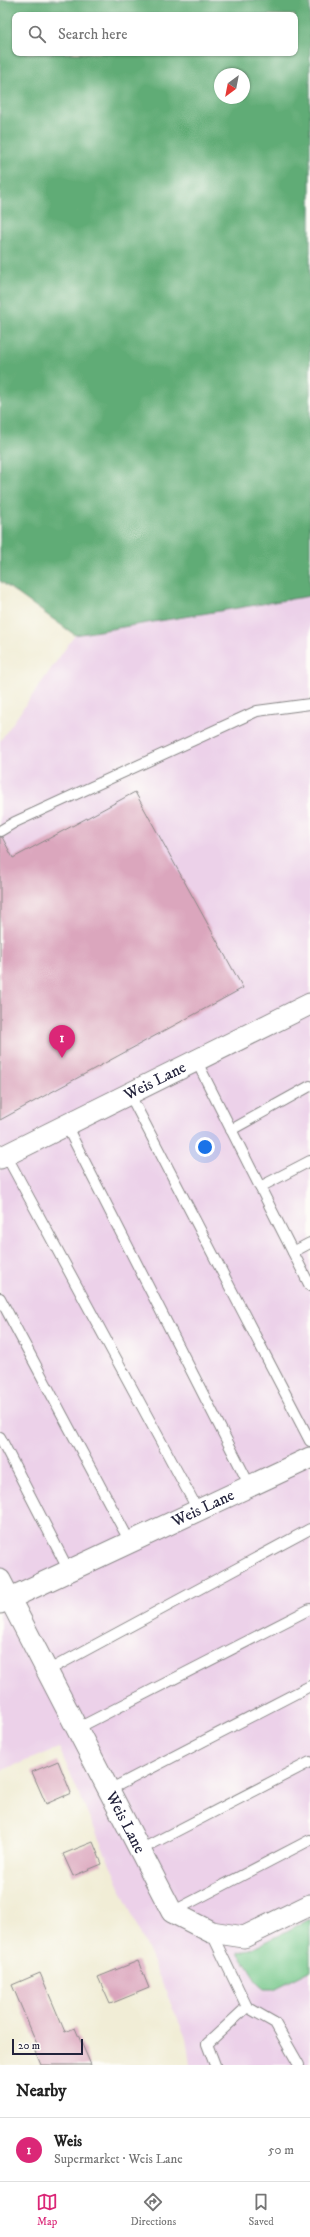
<!DOCTYPE html>
<html lang="en">
<head>
<meta charset="utf-8">
<style>
	body { margin:0; font-family:"IM FELL DW Pica",serif; background:#f6f6f6; color:#222 }
	.compass { position:absolute; left:214px; top:68px; width:36px; height:36px; border-radius:50%; background:#fff; box-shadow:0 1px 3px #0004; rotate:212deg }
	.scale { position:absolute; left:12px; bottom:10px; width:71px; box-sizing:border-box; padding-left:4px; border:2px solid #22223b; border-top:0; font-size:11px; line-height:14px; white-space:nowrap; color:#22223b; -webkit-text-stroke:3px #fdfcf7; paint-order:stroke }
	.you { position:absolute; left:205px; top:1147px; width:14px; height:14px; margin:-10px; border:3px solid #fff; border-radius:50%; background:#1a73e8; box-shadow:0 0 0 6px #1a73e833 }
	.badge { display:grid; place-items:center; width:26px; height:26px; border-radius:50%; background:#db2777; color:#fff; font-size:13px; font-weight:700 }
	.pin { position:absolute; translate:-50% -33px; filter:drop-shadow(0 1px 2px #0008) }
	.pin::after { content:''; position:absolute; top:21px; width:14px; height:12px; background:inherit; clip-path:polygon(0 0,100% 0,50% 100%) }
	.list { margin:0; padding:0; list-style:none }
	h2 { display:flex; justify-content:space-between; align-items:center; height:52px; margin:0; padding:0 16px; font-size:17px }
	h2 small { font-size:13px; font-weight:400; color:#767676 }
	.list li { display:grid; grid-template-columns:26px 1fr auto; gap:12px; align-items:center; box-sizing:border-box; height:64px; padding:0 16px; border-top:1px solid #e0e0e0 }
	.list b { display:block; font-size:15px; white-space:nowrap }
	.list p { margin:0; font-size:13px; white-space:nowrap; color:#767676 }
	.list em { font-size:13px; font-style:normal; color:#767676 }
	.icon { flex:none; width:22px; height:22px; fill:none; stroke:currentColor; stroke-width:2; stroke-linecap:round; stroke-linejoin:round }
	.map { position:relative; flex:none; width:310px; height:2065px; overflow:hidden }
	.search { position:absolute; background:#fff; box-shadow:0 1px 3px #0004; left:12px; right:12px; top:12px; height:44px; display:flex; align-items:center; gap:10px; box-sizing:border-box; padding:0 14px; border-radius:8px; color:#767676; font-size:15px }
	.sheet { height:116px; background:#fff }
	nav { display:flex; justify-content:space-around; align-items:center; box-sizing:border-box; height:56px; border-top:1px solid #e0e0e0; background:#fff; font-size:11px; color:#767676 }
	nav a { display:grid; justify-items:center; gap:2px }
	nav .on { color:#db2777 }
	.map>svg:first-child { display:block }
	.built { fill:#ecd1e9 }
	.green { fill:#75c78a; stroke:#4c7462 }
	.forest { fill:#60ac76; stroke:#416758; fill-rule:evenodd }
	.building { fill:#dba6bd }
	.lines { fill:none; stroke-linecap:round; stroke-linejoin:round }
	.service-casing { stroke:#8a8888; stroke-width:12 }
	.minor-casing { stroke:#8a8888; stroke-width:23 }
	.service { stroke:#fff; stroke-width:10 }
	.minor { stroke:#fff; stroke-width:21 }
	.labels { text-anchor:middle; dominant-baseline:central; stroke-width:3.5; stroke-linejoin:round; paint-order:stroke }
	.street-label { font-size:16px; fill:#22223b; stroke:#fdfcf7 }
</style>
</head>
<body>
<div class="map">
<svg width="310" height="2065" viewBox="0 0 310 2065">
	<rect width="100%" height="100%" fill="#fdfcf7"/>
	<filter id="ink" filterUnits="userSpaceOnUse"><feTurbulence type="fractalNoise" baseFrequency=".025" numOctaves="2"/><feDisplacementMap in="SourceGraphic" scale="8" xChannelSelector="R" yChannelSelector="G"/><feConvolveMatrix kernelMatrix="1 2 1 2 8 2 1 2 1" color-interpolation-filters="sRGB"/></filter>
	<filter id="wash" filterUnits="userSpaceOnUse"><feTurbulence type="fractalNoise" baseFrequency=".012" numOctaves="4" result="noise"/><feDisplacementMap in="SourceGraphic" scale="16" xChannelSelector="R" yChannelSelector="G"/><feGaussianBlur stdDeviation="0.9" result="paint"/><feColorMatrix in="noise" values="0 0 0 0 0 0 0 0 0 0 0 0 0 0 0 0 0 1.4 0 .05"/><feComposite in="paint" operator="in"/></filter>
	<g filter="url(#wash)">
		<rect width="100%" height="100%" fill="#f1edd6"/>
		<polygon class="built" points="310,596 310,2065 190,2065 186,2038 59,1748 0,1771 0,741 75,635"/>
		<polygon class="green" points="310,1919 310,1971 274,1989 264,1989 258,1984 238,1952 250,1950"/>
		<path class="forest" d="M0,0H310V596L75,635L0,581ZM15,15H295V53H15ZM220,74H244V98H220Z"/>
		<g id="blocks">
			<g class="building">
				<polygon points="135,792 243,988 0,1120 0,837 2,837 13,858"/>
				<polygon points="58,1761 71,1793 46,1804 32,1772"/>
				<polygon points="93,1842 102,1864 73,1876 63,1854"/>
				<polygon points="138,1961 149,1988 110,2004 98,1977"/>
				<polygon points="40,1973 65,2032 75,2028 91,2065 41,2065 33,2046 37,2044 12,1985"/>
			</g>
		</g>
	</g>
	<g filter="url(#ink)">
		<use href="#blocks" fill-opacity="0" stroke="#8a8888" stroke-width="1"/>
		<g class="lines">
			<defs>
				<g id="service">
					<polyline points="0,831 15,822 257,711 310,704"/>
					<polyline points="196,1060 310,1286"/>
					<polyline points="129,1093 310,1441"/>
					<polyline points="66,1125 250,1486"/>
					<polyline points="231,1130 310,1086"/>
					<polyline points="6,1155 198,1510"/>
					<polyline points="260,1187 310,1161"/>
					<polyline points="293,1252 310,1243"/>
					<polyline points="0,1298 130,1542"/>
					<polyline points="0,1437 69,1571"/>
					<polyline points="47,1671 310,1529"/>
					<polyline points="78,1728 310,1609"/>
					<polyline points="109,1790 310,1686"/>
					<polyline points="140,1850 310,1762"/>
					<polyline points="172,1912 310,1840"/>
					<polyline points="211,1932 247,2007 207,2044 215,2065"/>
					<polyline points="247,2007 275,2023 299,2065"/>
				</g>
				<g id="minor">
					<path id="s1" d="M0,1158L310,1004"/>
					<path id="s2" d="M0,1580L172,1912L211,1932L244,1937L310,1905"/>
					<path id="s3" d="M0,1603L310,1458"/>
				</g>
			</defs>
			<use href="#service" class="service-casing"/>
			<use href="#minor" class="minor-casing"/>
			<use href="#service" class="service"/>
			<use href="#minor" class="minor"/>
		</g>
	</g>
	<g class="labels">
		<g class="street-label">
			<text stroke="none"><textPath href="#s1" startOffset="173">Weis Lane</textPath></text>
			<text stroke="none"><textPath href="#s3" startOffset="224">Weis Lane</textPath></text>
			<text stroke="none"><textPath href="#s2" startOffset="273">Weis Lane</textPath></text>
		</g>
	</g>
</svg>
<svg class="compass" viewBox="-18 -18 36 36"><path d="M0-13l5 13h-10z" fill="#e53935"/><path d="M0 13l5-13h-10z" fill="#767676"/></svg>
<div class="scale">20 m</div>
<div class="you"></div>
<div class="pin badge" style="left:62px;top:1058px">1</div>
<div class="search"><svg class="icon" aria-label="search" viewBox="0 0 24 24"><circle cx="10" cy="10" r="6"/><path d="M15 15l6 6"/></svg>Search here</div>
</div>
<section class="sheet">
<h2>Nearby<small></small></h2>
<ul class="list">
<li><span class="badge">1</span><div><b>Weis</b><p>Supermarket · Weis Lane</p></div><em>50 m</em></li>
</ul>
</section>
<nav>
<a class="on"><svg class="icon" aria-label="map" viewBox="0 0 24 24"><path d="M3 6l6-2 6 2 6-2v14l-6 2-6-2-6 2zM9 4v14M15 6v14"/></svg>Map</a>
<a><svg class="icon" aria-label="directions" viewBox="0 0 24 24"><path d="M12 3l9 9-9 9-9-9zM9 14v-3h6M13 9l2 2-2 2"/></svg>Directions</a>
<a><svg class="icon" aria-label="saved" viewBox="0 0 24 24"><path d="M7 4h10v16l-5-4-5 4z"/></svg>Saved</a>
</nav>
</body>
</html>
